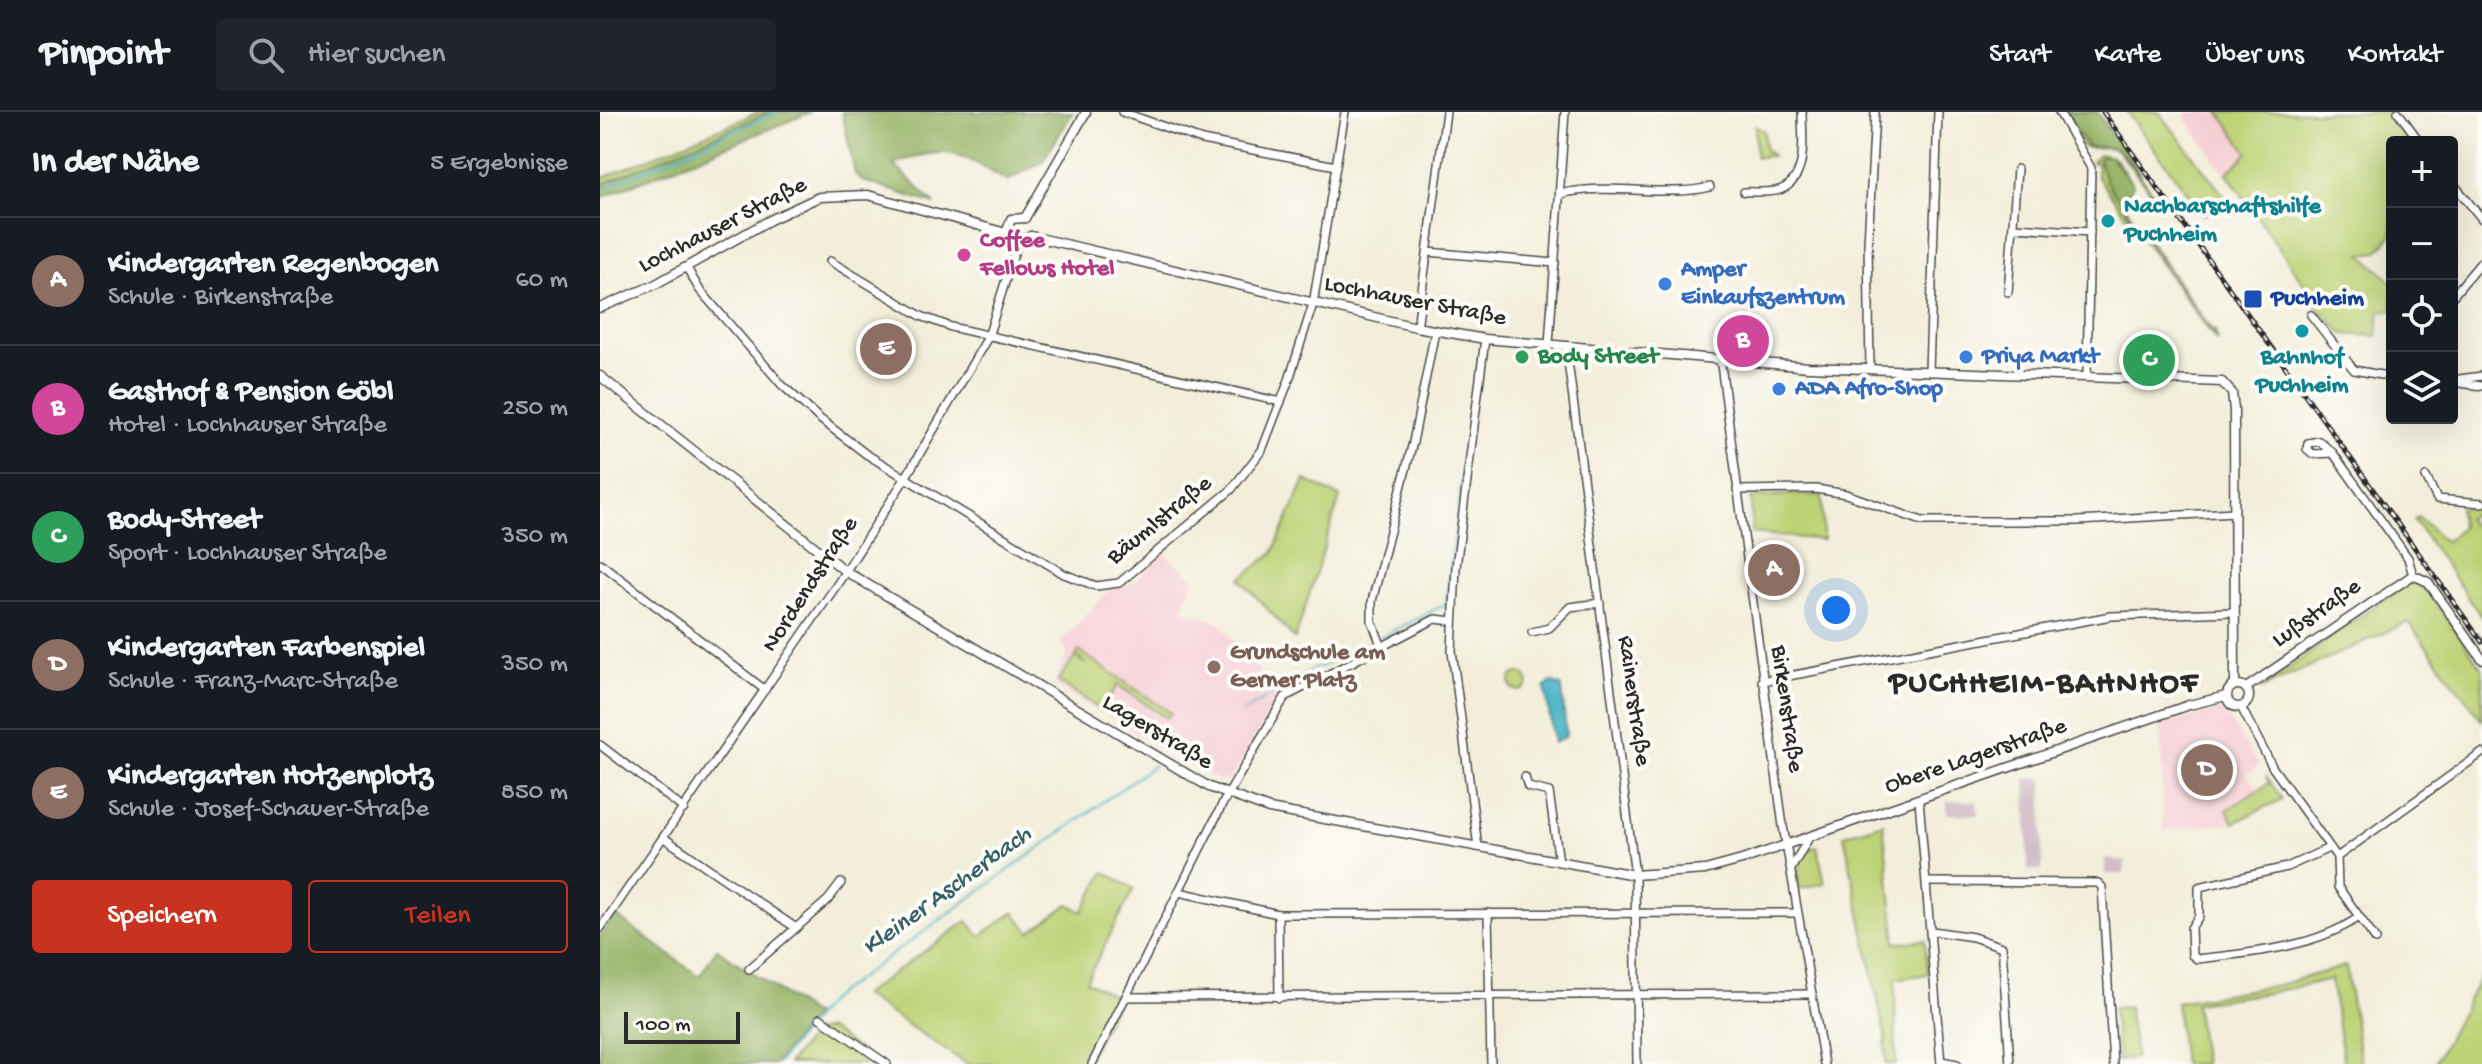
<!DOCTYPE html>
<html lang="de">
<head>
<meta charset="utf-8">
<style>
	body { margin:0; font-family:"Gochi Hand",sans-serif; background:#20242c; color:#f1f3f6 }
	.controls { position:absolute; right:24px; top:24px; display:grid; overflow:hidden; border-radius:8px; box-shadow:0 8px 32px #0002 }
	.controls button { width:72px; height:72px; display:grid; place-items:center; padding:0; border:0; border-bottom:2px solid #363941; background:#171b24; color:#f1f3f6; font:40px sans-serif }
	.scale { position:absolute; left:24px; bottom:20px; width:116px; box-sizing:border-box; padding-left:8px; border:4px solid #2b2b2b; border-top:0; font-size:22px; line-height:28px; white-space:nowrap; color:#2b2b2b; -webkit-text-stroke:6px #fdfcf7; paint-order:stroke }
	.you { position:absolute; left:1236px; top:498px; width:28px; height:28px; margin:-20px; border:6px solid #fff; border-radius:50%; background:#1a73e8; box-shadow:0 0 0 12px #1a73e833 }
	.badge { display:grid; place-items:center; width:52px; height:52px; border-radius:50%; background:#c8321e; color:#fff; font-size:26px; font-weight:700 }
	.pin { position:absolute; translate:-50% -50%; border:4px solid #fff; box-shadow:0 2px 8px #0006 }
	.list { margin:0; padding:0; list-style:none }
	h2 { display:flex; justify-content:space-between; align-items:center; height:104px; margin:0; padding:0 32px; font-size:34px }
	h2 small { font-size:26px; font-weight:400; color:#9ea1a6 }
	.list li { display:grid; grid-template-columns:52px 1fr auto; gap:24px; align-items:center; box-sizing:border-box; height:128px; padding:0 32px; border-top:2px solid #363941 }
	.list b { display:block; font-size:30px; white-space:nowrap }
	.list p { margin:0; font-size:26px; white-space:nowrap; color:#9ea1a6 }
	.list em { font-size:26px; font-style:normal; color:#9ea1a6 }
	.actions { display:flex; gap:16px; padding:24px 32px }
	.actions a { flex:1; padding:18px 0; border:2px solid #c8321e; border-radius:8px; text-align:center; font-size:28px; color:#c8321e }
	.actions .main { background:#c8321e; color:#fff }
	.icon { flex:none; width:44px; height:44px; fill:none; stroke:currentColor; stroke-width:2; stroke-linecap:round; stroke-linejoin:round }
	.map { position:relative; flex:none; width:1882px; height:952px; overflow:hidden }
	header { display:flex; align-items:center; gap:48px; box-sizing:border-box; height:112px; padding:0 40px; background:#171b24; border-bottom:2px solid #363941 }
	header strong { font-size:38px }
	nav { display:flex; gap:44px; margin-inline-start:auto; font-size:28px }
	.search { width:560px; height:72px; background:#20242c; display:flex; align-items:center; gap:20px; box-sizing:border-box; padding:0 28px; border-radius:8px; color:#9ea1a6; font-size:30px }
	main { display:flex }
	aside { flex:1; background:#171b24 }
	.map>svg:first-child { display:block }
	.built { fill:#f6cfd5 }
	.industrial { fill:#d1bdc8 }
	.green { fill:#bdd174; stroke:#747e50; stroke-width:2 }
	.forest { fill:#96b366; stroke:#606f48; stroke-width:2 }
	.water { fill:#47b2c5; stroke:#396e78; stroke-width:2 }
	.lines { fill:none; stroke-linecap:round; stroke-linejoin:round }
	.stream { stroke:#47b2c5; stroke-width:2 }
	.minor-casing { stroke:#494845; stroke-width:10 }
	.tertiary-casing { stroke:#494845; stroke-width:11 }
	.minor { stroke:#fff; stroke-width:7 }
	.tertiary { stroke:#fff; stroke-width:8 }
	.rail-casing { stroke:#2b2b2b; stroke-width:5 }
	.rail { stroke:#fdfcf7; stroke-width:2; stroke-dasharray:6; stroke-linecap:butt }
	.culture-dot { fill:#0f9aa8; stroke:#fdfcf7; stroke-width:3 }
	.hotel-dot { fill:#d1479c; stroke:#fdfcf7; stroke-width:3 }
	.shop-dot { fill:#3f7fe0; stroke:#fdfcf7; stroke-width:3 }
	.transit-dot { fill:#1a4fb4; stroke:#fdfcf7; stroke-width:3 }
	.leisure-dot { fill:#2e9e5b; stroke:#fdfcf7; stroke-width:3 }
	.education-dot { fill:#8d6e63; stroke:#fdfcf7; stroke-width:3 }
	.labels { text-anchor:middle; dominant-baseline:central; stroke-width:8; stroke-linejoin:round; paint-order:stroke }
	.culture-label { font-size:24px; font-weight:bold; fill:#0d838f; stroke:#fdfcf7; text-anchor:start }
	.street-label { font-size:24px; fill:#2b2b2b; stroke:#fdfcf7 }
	.hotel-label { font-size:24px; font-weight:bold; fill:#b23c85; stroke:#fdfcf7; text-anchor:start }
	.shop-label { font-size:24px; font-weight:bold; fill:#366cbe; stroke:#fdfcf7; text-anchor:start }
	.transit-label { font-size:24px; font-weight:bold; fill:#164399; stroke:#fdfcf7; text-anchor:start }
	.leisure-label { font-size:24px; font-weight:bold; fill:#27864d; stroke:#fdfcf7; text-anchor:start }
	.education-label { font-size:24px; font-weight:bold; fill:#785e54; stroke:#fdfcf7; text-anchor:start }
	.water-label { font-size:26px; font-style:italic; fill:#366169; stroke:#fdfcf7 }
	.district-label { font-size:32px; font-weight:bold; letter-spacing:2px; fill:#2b2b2b; stroke:#fdfcf7 }
</style>
</head>
<body>
<header>
<strong>Pinpoint</strong>
<div class="search"><svg class="icon" aria-label="search" viewBox="0 0 24 24"><circle cx="10" cy="10" r="6"/><path d="M15 15l6 6"/></svg>Hier suchen</div>
<nav><a>Start</a><a>Karte</a><a>Über uns</a><a>Kontakt</a></nav>
</header>
<main>
<aside>
<h2>In der Nähe<small>5 Ergebnisse</small></h2>
<ul class="list">
<li><span class="badge" style="background:#8d6e63">A</span><div><b>Kindergarten Regenbogen</b><p>Schule · Birkenstraße</p></div><em>60 m</em></li>
<li><span class="badge" style="background:#d1479c">B</span><div><b>Gasthof &amp; Pension Göbl</b><p>Hotel · Lochhauser Straße</p></div><em>250 m</em></li>
<li><span class="badge" style="background:#2e9e5b">C</span><div><b>Body-Street</b><p>Sport · Lochhauser Straße</p></div><em>350 m</em></li>
<li><span class="badge" style="background:#8d6e63">D</span><div><b>Kindergarten Farbenspiel</b><p>Schule · Franz-Marc-Straße</p></div><em>350 m</em></li>
<li><span class="badge" style="background:#8d6e63">E</span><div><b>Kindergarten Hotzenplotz</b><p>Schule · Josef-Schauer-Straße</p></div><em>850 m</em></li>
</ul>
<div class="actions"><a class="main">Speichern</a><a>Teilen</a></div>
</aside>
<div class="map">
<svg width="1882" height="952" viewBox="0 0 1882 952">
	<rect width="100%" height="100%" fill="#fdfcf7"/>
	<filter id="ink" filterUnits="userSpaceOnUse"><feTurbulence type="fractalNoise" baseFrequency=".0125" numOctaves="2"/><feDisplacementMap in="SourceGraphic" scale="16" xChannelSelector="R" yChannelSelector="G"/><feConvolveMatrix kernelMatrix="1 2 1 2 8 2 1 2 1" color-interpolation-filters="sRGB"/></filter>
	<filter id="wash" filterUnits="userSpaceOnUse"><feTurbulence type="fractalNoise" baseFrequency=".006" numOctaves="4" result="noise"/><feDisplacementMap in="SourceGraphic" scale="32" xChannelSelector="R" yChannelSelector="G"/><feGaussianBlur stdDeviation="1.8" result="paint"/><feColorMatrix in="noise" values="0 0 0 0 0 0 0 0 0 0 0 0 0 0 0 0 0 1.4 0 .05"/><feComposite in="paint" operator="in"/></filter>
	<g filter="url(#wash)">
		<rect width="100%" height="100%" fill="#f2eeda"/>
		<g class="built">
			<polygon points="1587,0 1669,0 1669,7 1644,49 1625,62 1586,7"/>
			<polygon points="564,441 594,466 583,497 620,511 680,585 630,667 619,669 454,573 468,540 460,531 509,478 535,469"/>
			<polygon points="1623,597 1659,654 1647,662 1658,678 1627,698 1634,711 1563,718 1561,613"/>
		</g>
		<g class="industrial">
			<polygon points="1426,666 1443,667 1442,758 1428,758"/>
			<polygon points="1347,689 1377,689 1378,703 1347,702"/>
			<polygon points="1505,746 1525,749 1524,762 1505,762"/>
		</g>
		<g class="green">
			<polygon points="159,0 170,0 0,73 0,67"/>
			<polygon points="1527,0 1559,0 1628,89 1604,103"/>
			<polygon points="1619,0 1788,0 1811,30 1792,30 1792,123 1777,140 1761,142 1792,170 1792,199 1780,199 1777,224 1743,222 1713,191 1715,188 1627,61 1648,41"/>
			<path d="M1470,8L1488,35L1502,32L1520,37L1558,87L1554,90L1548,76L1516,37C1504,32 1493,39 1482,34Z"/>
			<polygon points="1155,14 1164,19 1165,37 1172,44 1156,45"/>
			<polygon points="1499,42 1515,46 1533,73 1514,48 1499,48 1506,69 1617,230 1497,64 1498,52 1492,50"/>
			<polygon points="705,368 740,385 695,527 640,467 673,441"/>
			<polygon points="1195,382 1222,384 1223,428 1152,421 1151,386"/>
			<polygon points="1859,396 1882,396 1867,407 1879,420 1882,417 1882,506 1814,408 1819,405 1845,430 1861,416"/>
			<polygon points="1814,470 1825,476 1882,556 1882,608 1808,510 1660,577 1807,471"/>
			<polygon points="479,539 571,601 566,606 518,573 501,598 458,569 475,545 486,552 476,544"/>
			<circle cx="919" cy="570" r="9"/>
			<polygon points="1666,664 1682,687 1634,711 1627,698 1669,671"/>
			<polygon points="1283,711 1296,831 1325,828 1328,862 1295,867 1296,952 1286,952 1285,923 1244,723"/>
			<path d="M1217,734L1225,771L1199,777C1198,759 1197,740 1217,734Z"/>
			<polygon points="505,760 534,777 486,869 519,886 485,952 367,952 263,883 367,809 380,824 414,800 430,820 469,792 482,800"/>
			<polygon points="1746,854 1761,952 1744,952 1731,867 1668,881 1595,891 1604,952 1583,952 1576,890 1678,873"/>
			<polygon points="1882,862 1882,952 1834,952"/>
			<polygon points="1528,895 1536,945 1518,949 1513,896"/>
			<polygon points="228,917 280,952 188,952 214,920"/>
		</g>
		<g class="forest">
			<polygon points="170,0 211,0 0,86 0,73"/>
			<path d="M242,0H473L442,50L407,69C357,40 350,32 293,52L335,92L263,69L255,62Z"/>
			<path d="M1465,0H1497L1542,64C1515,40 1528,33 1488,35Z"/>
			<polygon points="1502,44 1510,44 1533,73 1524,88 1525,94 1613,220 1615,218 1617,230 1506,69 1499,48"/>
			<polygon points="15,803 99,864 117,837 215,904 175,952 0,952 0,824"/>
		</g>
		<polygon class="water" points="952,570 962,575 966,624 954,631 945,575"/>
		<g class="lines">
			<g class="stream">
				<polyline points="0,78 177,0"/>
				<polyline points="781,525 846,492 864,343"/>
				<polyline points="642,601 708,560 776,528"/>
				<polyline points="177,952 229,888 554,653"/>
			</g>
		</g>
	</g>
	<g filter="url(#ink)">
		<g class="lines">
			<defs>
				<g id="minor">
					<polyline points="522,0 602,28 736,54"/>
					<polyline points="1459,0 1491,56 1487,264"/>
					<polyline points="1798,0 1820,30"/>
					<polyline points="1852,70 1882,107"/>
					<path d="M1144,80C1155,79 1172,82 1182,77C1209,65 1202,24 1202,0"/>
					<path d="M960,82C1011,70 1065,86 1110,75"/>
					<polyline points="1415,115 1490,120"/>
					<polyline points="828,140 955,151"/>
					<polyline points="230,149 321,204 351,215 681,290"/>
					<polyline points="87,156 99,177 182,273 220,307 266,342 464,462 496,474 519,471 631,378 662,338 689,268 713,192 745,0"/>
					<polyline points="1408,180 1417,57"/>
					<polyline points="1852,185 1882,149"/>
					<polyline points="1711,203 1754,258 1792,265"/>
					<polyline points="817,216 846,0"/>
					<polyline points="949,232 965,0"/>
					<polyline points="966,234 1035,763 1037,952"/>
					<polyline points="1120,245 1183,714 1224,952"/>
					<polyline points="1270,257 1268,132 1275,0"/>
					<polyline points="1329,259 1338,0"/>
					<polyline points="1852,268 1882,264"/>
					<polyline points="1852,270 1882,274"/>
					<polyline points="1733,341 1713,342 1707,337 1708,331 1719,329 1733,341 1808,446 1813,463"/>
					<polyline points="1826,365 1837,387 1882,391"/>
					<polyline points="1137,378 1216,377 1246,382 1322,409 1478,409 1634,400"/>
					<polyline points="0,451 165,578"/>
					<polyline points="932,520 949,516 970,495 1000,491"/>
					<polyline points="781,533 772,509 772,489 813,330 835,219"/>
					<polyline points="1162,569 1511,504 1634,500"/>
					<polyline points="1641,595 1673,656 1737,745 1738,775 1776,828"/>
					<polyline points="0,633 84,697"/>
					<polyline points="925,665 928,675 949,680 959,750"/>
					<polyline points="1319,687 1341,952"/>
					<polyline points="64,726 196,816"/>
					<polyline points="878,735 852,539 856,455 885,227"/>
					<path d="M1729,736L1687,755L1599,775V804L1591,816L1592,843L1597,847C1649,841 1715,836 1759,805"/>
					<polyline points="1737,745 1882,641"/>
					<polyline points="1191,757 1210,724"/>
					<polyline points="1327,770 1498,771 1502,775 1513,952"/>
					<polyline points="579,780 678,802 1197,801"/>
					<polyline points="888,801 891,952"/>
					<polyline points="678,802 679,886"/>
					<polyline points="0,817 240,468 306,365 388,225 417,132"/>
					<polyline points="1332,819 1373,825 1402,835 1410,952"/>
					<polyline points="149,857 228,788 241,771"/>
					<polyline points="527,885 1212,882"/>
					<polyline points="220,906 287,952"/>
					<polyline points="1341,949 1357,952"/>
					<polyline points="492,952 623,691 685,585 835,507 853,509"/>
				</g>
				<g id="tertiary">
					<polyline points="425,106 486,0"/>
					<polyline points="406,121 411,107 425,106"/>
					<polyline points="431,124 816,215 885,227 1209,255 1622,270 1632,281 1634,298 1635,573"/>
					<polyline points="0,196 54,173 170,108 219,85 268,83 406,121 417,132 431,124"/>
					<polyline points="0,264 245,459 609,675 669,697 1035,763 1105,758 1142,748 1589,593 1626,584"/>
					<circle cx="1638" cy="584" r="11"/>
					<polyline points="1646,576 1813,463 1828,470 1882,547"/>
				</g>
			</defs>
			<use href="#minor" class="minor-casing"/>
			<use href="#tertiary" class="tertiary-casing"/>
			<use href="#minor" class="minor"/>
			<use href="#tertiary" class="tertiary"/>
			<defs>
				<polyline id="rail" points="1503,0 1882,530"/>
			</defs>
			<use href="#rail" class="rail-casing"/>
			<use href="#rail" class="rail"/>
		</g>
	</g>
	<g class="culture-dot">
		<circle cx="1508" cy="109" r="8"/>
		<circle cx="1702" cy="219" r="8"/>
	</g>
	<circle class="hotel-dot" cx="364" cy="143" r="8"/>
	<g class="shop-dot">
		<circle cx="1065" cy="172" r="8"/>
		<circle cx="1366" cy="245" r="8"/>
		<circle cx="1179" cy="277" r="8"/>
	</g>
	<rect class="transit-dot" x="1643" y="177" width="20" height="20" rx="4"/>
	<circle class="leisure-dot" cx="922" cy="245" r="8"/>
	<circle class="education-dot" cx="614" cy="555" r="8"/>
	<g class="labels">
		<g class="culture-label">
			<text x="1524" y="95">Nachbarschaftshilfe<tspan x="1524" dy="28">Puchheim</tspan></text>
			<text x="1702" y="246" text-anchor="middle">Bahnhof<tspan x="1702" dy="28">Puchheim</tspan></text>
		</g>
		<g class="street-label">
			<text transform="translate(123 114) rotate(-27)">Lochhauser Straße</text>
			<text transform="translate(815 190) rotate(11)">Lochhauser Straße</text>
			<text transform="translate(560 409) rotate(-39)">Bäumlstraße</text>
			<text transform="translate(211 473) rotate(-57)">Nordendstraße</text>
			<text transform="translate(1717 502) rotate(-35)">Lußstraße</text>
			<text transform="translate(1033 589) rotate(82)">Rainerstraße</text>
			<text transform="translate(1186 597) rotate(82)">Birkenstraße</text>
			<text transform="translate(557 621) rotate(31)">Lagerstraße</text>
			<text transform="translate(1376 645) rotate(-19)">Obere Lagerstraße</text>
		</g>
		<g class="hotel-label">
			<text x="380" y="129">Coffee<tspan x="380" dy="28">Fellows Hotel</tspan></text>
		</g>
		<g class="shop-label">
			<text x="1081" y="158">Amper<tspan x="1081" dy="28">Einkaufszentrum</tspan></text>
			<text x="1382" y="245">Priya Markt</text>
			<text x="1195" y="277">ADA Afro-Shop</text>
		</g>
		<g class="transit-label">
			<text x="1671" y="187">Puchheim</text>
		</g>
		<g class="leisure-label">
			<text x="938" y="245">Body Street</text>
		</g>
		<g class="education-label">
			<text x="630" y="541">Grundschule am<tspan x="630" dy="28">Gerner Platz</tspan></text>
		</g>
		<g class="water-label">
			<text transform="translate(348 780) rotate(-36)">Kleiner Ascherbach</text>
		</g>
		<g class="district-label">
			<text x="1444" y="573">PUCHHEIM-BAHNHOF</text>
		</g>
	</g>
</svg>
<div class="controls">
<button>+</button>
<button>−</button>
<button><svg class="icon" aria-label="locate" viewBox="0 0 24 24"><circle cx="12" cy="12" r="6"/><path d="M12 2v4M12 18v4M2 12h4M18 12h4"/></svg></button>
<button><svg class="icon" aria-label="layers" viewBox="0 0 24 24"><path d="M12 4l9 5-9 5-9-5zM3 14l9 5 9-5"/></svg></button>
</div>
<div class="scale">100 m</div>
<div class="you"></div>
<div class="pin badge" style="left:1174px;top:458px;background:#8d6e63">A</div>
<div class="pin badge" style="left:1143px;top:229px;background:#d1479c">B</div>
<div class="pin badge" style="left:1549px;top:248px;background:#2e9e5b">C</div>
<div class="pin badge" style="left:1607px;top:658px;background:#8d6e63">D</div>
<div class="pin badge" style="left:286px;top:237px;background:#8d6e63">E</div>
</div>
</main>
</body>
</html>
